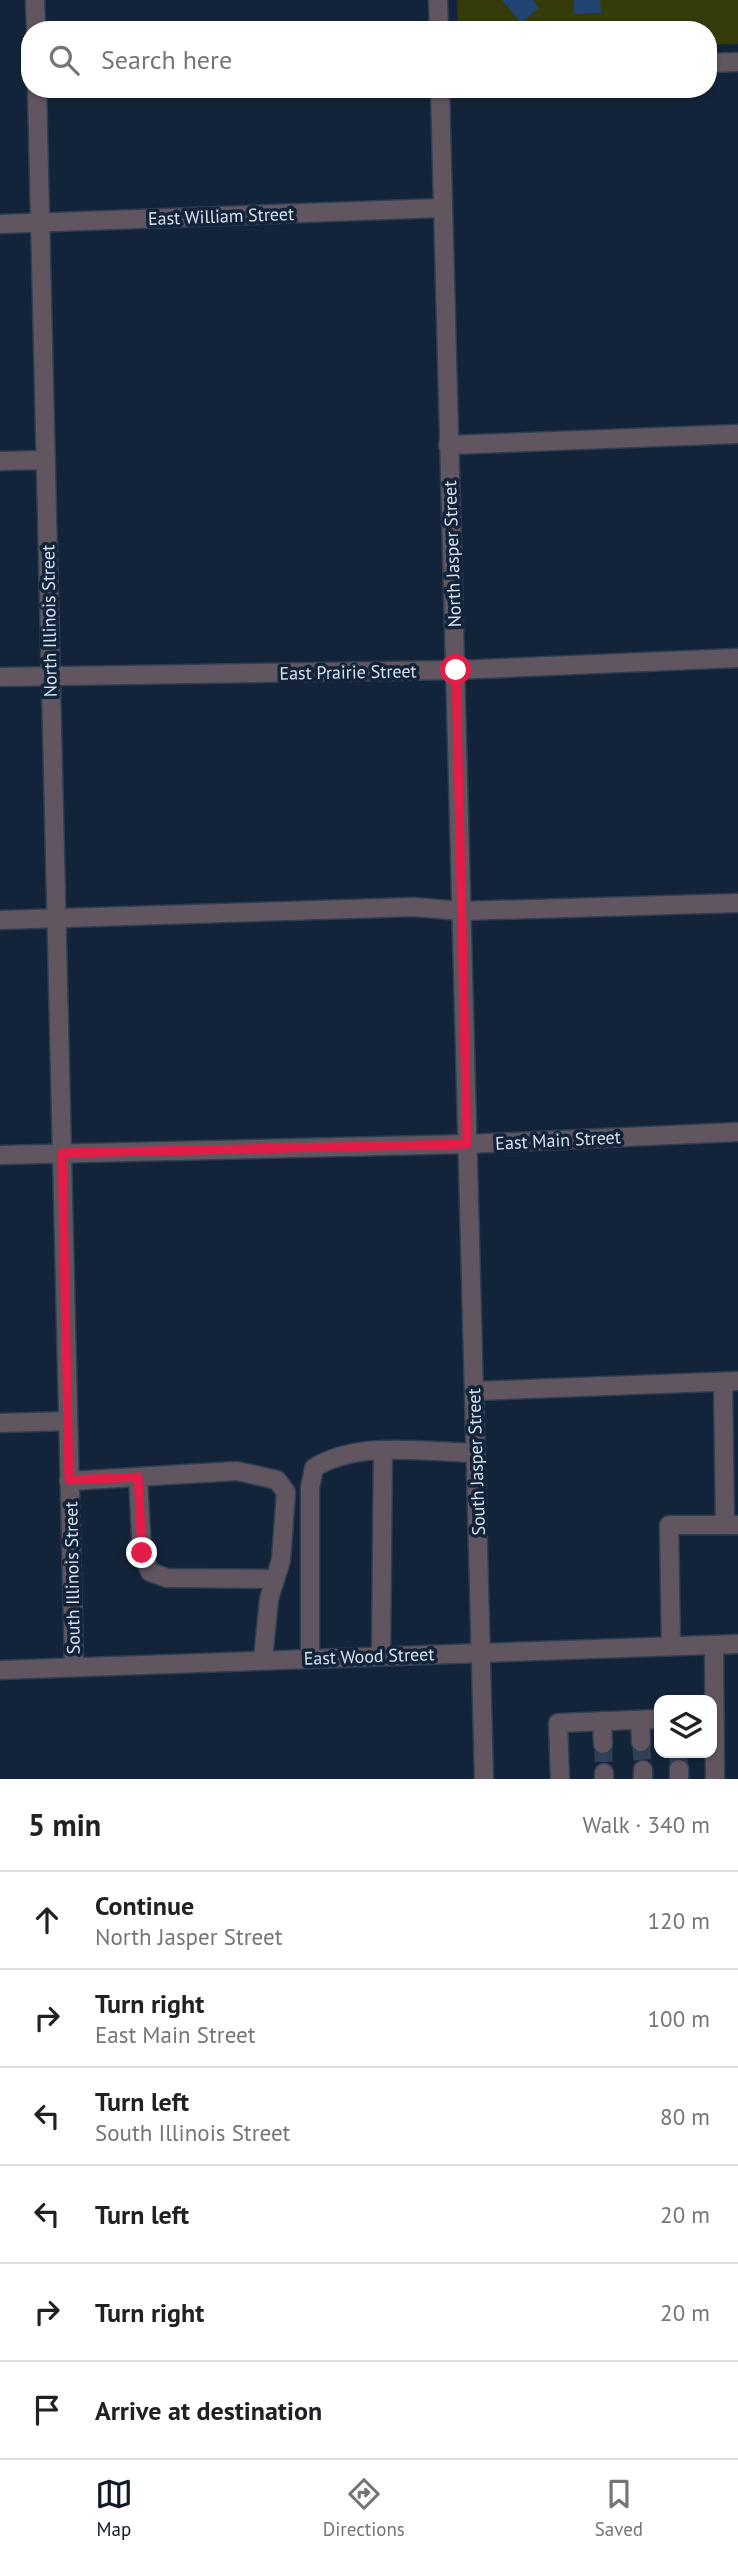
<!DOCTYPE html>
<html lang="en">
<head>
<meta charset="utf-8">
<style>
	body { margin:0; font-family:"PT Sans",sans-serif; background:#f2f2f2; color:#202124 }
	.controls { position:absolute; right:21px; bottom:21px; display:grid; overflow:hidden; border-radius:14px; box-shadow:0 2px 5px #0004 }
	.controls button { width:63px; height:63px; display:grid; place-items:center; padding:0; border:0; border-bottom:2px solid #e0e0e0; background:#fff; color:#202124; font:35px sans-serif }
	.stop { position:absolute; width:21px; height:21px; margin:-16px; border:5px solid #e11d48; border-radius:50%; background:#fff }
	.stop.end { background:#e11d48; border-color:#fff; box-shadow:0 2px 7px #0008 }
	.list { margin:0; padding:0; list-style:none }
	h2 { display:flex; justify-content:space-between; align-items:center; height:91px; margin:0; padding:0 28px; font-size:30px }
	h2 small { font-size:23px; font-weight:400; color:#757577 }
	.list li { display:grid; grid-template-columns:46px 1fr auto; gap:21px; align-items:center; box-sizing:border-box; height:98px; padding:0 28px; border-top:2px solid #e0e0e0 }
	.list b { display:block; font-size:26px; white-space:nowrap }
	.list p { margin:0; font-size:23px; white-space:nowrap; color:#757577 }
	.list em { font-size:23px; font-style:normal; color:#757577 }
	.icon { flex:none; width:38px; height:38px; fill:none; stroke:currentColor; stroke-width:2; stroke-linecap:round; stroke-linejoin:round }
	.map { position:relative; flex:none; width:738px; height:1779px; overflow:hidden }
	.search { position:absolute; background:#fff; box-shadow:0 2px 5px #0004; left:21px; right:21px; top:21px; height:77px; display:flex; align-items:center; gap:18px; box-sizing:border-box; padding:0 24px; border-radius:28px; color:#757577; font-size:26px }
	.sheet { height:679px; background:#fff }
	nav { display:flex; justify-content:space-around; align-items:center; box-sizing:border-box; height:98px; border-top:2px solid #e0e0e0; background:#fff; font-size:19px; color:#757577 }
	nav a { display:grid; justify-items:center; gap:4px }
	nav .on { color:#111827 }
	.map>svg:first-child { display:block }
	.green { fill:#353b09 }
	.building { fill:#204572 }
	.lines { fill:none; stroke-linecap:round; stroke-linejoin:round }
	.minor-tunnel { stroke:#304055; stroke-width:18; stroke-dasharray:18 9; stroke-linecap:butt }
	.minor-casing { stroke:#2e3e53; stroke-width:21 }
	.minor { stroke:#615660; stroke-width:18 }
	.route { stroke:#e11d48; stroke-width:9 }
	.labels { text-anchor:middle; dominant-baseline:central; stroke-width:7; stroke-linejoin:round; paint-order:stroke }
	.street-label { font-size:18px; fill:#d4e0ee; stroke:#13243a }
</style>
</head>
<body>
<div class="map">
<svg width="738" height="1779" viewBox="0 0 738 1779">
	<rect width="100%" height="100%" fill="#13243a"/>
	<polygon class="green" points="457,0 738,0 738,44 708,45 708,30 458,30"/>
	<g class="building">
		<polygon points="502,0 533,0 539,8 521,23"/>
		<polygon points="574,0 600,0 601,13 574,14"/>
	</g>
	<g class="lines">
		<g class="minor-tunnel">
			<polyline points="641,1742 643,1770"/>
			<polyline points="603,1744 604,1773"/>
			<polyline points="678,1753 679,1769"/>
		</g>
		<defs>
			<g id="minor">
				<polyline points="35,0 36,30"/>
				<polyline points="438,0 439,30"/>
				<polyline points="708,63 738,62"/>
				<polyline points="37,89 74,1666"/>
				<polyline points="440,89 484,1779"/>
				<polyline points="0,224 441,208"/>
				<polyline points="448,445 738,434"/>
				<polyline points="0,461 45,460"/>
				<polyline points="0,677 455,670 738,658"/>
				<polyline points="0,920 414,907 461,911 738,903"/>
				<polyline points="0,1155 467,1144 738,1132"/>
				<polyline points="723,1382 725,1525 738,1525"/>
				<polyline points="474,1391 738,1381"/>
				<polyline points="0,1423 68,1421"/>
				<polyline points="138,1477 142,1553 150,1572 167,1578 275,1579"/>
				<polyline points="69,1481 237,1471 277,1480 286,1492 281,1560 269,1599 263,1659"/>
				<polyline points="714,1645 715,1779"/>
				<polyline points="671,1646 669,1525 725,1525"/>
				<polyline points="381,1655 383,1451"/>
				<path d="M310,1658V1488L314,1468C357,1440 427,1452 476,1453"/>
				<polyline points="0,1670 738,1644"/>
				<polyline points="640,1720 641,1742"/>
				<polyline points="602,1721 603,1744"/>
				<polyline points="679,1769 679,1779"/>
				<polyline points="643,1770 643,1779"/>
				<polyline points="604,1773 604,1779"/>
				<polyline points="560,1779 558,1723 659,1719"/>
			</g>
		</defs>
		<use href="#minor" class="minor-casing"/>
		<use href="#minor" class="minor"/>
	</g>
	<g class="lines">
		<polyline class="route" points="142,1553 138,1477 69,1480 62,1153 467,1144 456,670"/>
	</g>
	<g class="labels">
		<g class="street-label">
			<text transform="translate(221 216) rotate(-2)">East William Street</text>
			<text transform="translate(452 554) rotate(-92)">North Jasper Street</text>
			<text transform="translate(49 621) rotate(-91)">North Illinois Street</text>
			<text transform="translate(348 672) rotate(-1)">East Prairie Street</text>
			<text transform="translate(558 1140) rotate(-3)">East Main Street</text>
			<text transform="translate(476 1462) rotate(-92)">South Jasper Street</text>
			<text transform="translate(72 1578) rotate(-91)">South Illinois Street</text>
			<text transform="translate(369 1656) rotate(-2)">East Wood Street</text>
		</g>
	</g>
</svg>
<div class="controls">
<button><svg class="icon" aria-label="layers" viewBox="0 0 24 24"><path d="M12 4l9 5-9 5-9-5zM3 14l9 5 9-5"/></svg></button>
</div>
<div class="stop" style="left:456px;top:670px"></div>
<div class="stop end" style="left:142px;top:1553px"></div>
<div class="search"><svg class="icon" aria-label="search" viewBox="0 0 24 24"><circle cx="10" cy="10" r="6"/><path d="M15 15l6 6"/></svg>Search here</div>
</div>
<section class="sheet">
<h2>5 min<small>Walk · 340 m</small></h2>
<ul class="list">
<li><svg class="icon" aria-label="ahead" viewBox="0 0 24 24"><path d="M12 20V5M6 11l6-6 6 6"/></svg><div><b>Continue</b><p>North Jasper Street</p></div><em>120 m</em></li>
<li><svg class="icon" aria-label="right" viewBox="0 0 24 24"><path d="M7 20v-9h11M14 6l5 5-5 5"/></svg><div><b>Turn right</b><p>East Main Street</p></div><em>100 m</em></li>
<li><svg class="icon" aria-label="left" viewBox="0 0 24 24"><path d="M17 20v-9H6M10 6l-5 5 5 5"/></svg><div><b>Turn left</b><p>South Illinois Street</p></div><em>80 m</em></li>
<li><svg class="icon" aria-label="left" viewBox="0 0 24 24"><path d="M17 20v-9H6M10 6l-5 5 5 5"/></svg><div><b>Turn left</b></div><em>20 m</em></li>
<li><svg class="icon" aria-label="right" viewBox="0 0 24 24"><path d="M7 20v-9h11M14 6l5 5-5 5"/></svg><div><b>Turn right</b></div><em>20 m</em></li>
<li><svg class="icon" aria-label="arrive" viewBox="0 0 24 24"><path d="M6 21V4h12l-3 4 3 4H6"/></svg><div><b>Arrive at destination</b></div></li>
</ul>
</section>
<nav>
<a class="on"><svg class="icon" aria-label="map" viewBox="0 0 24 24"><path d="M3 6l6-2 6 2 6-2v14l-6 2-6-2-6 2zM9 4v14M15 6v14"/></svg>Map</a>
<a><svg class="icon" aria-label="directions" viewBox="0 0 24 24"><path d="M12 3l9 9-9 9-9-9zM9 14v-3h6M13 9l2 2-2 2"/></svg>Directions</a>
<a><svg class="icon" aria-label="saved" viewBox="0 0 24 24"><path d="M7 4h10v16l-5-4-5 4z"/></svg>Saved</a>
</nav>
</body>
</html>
